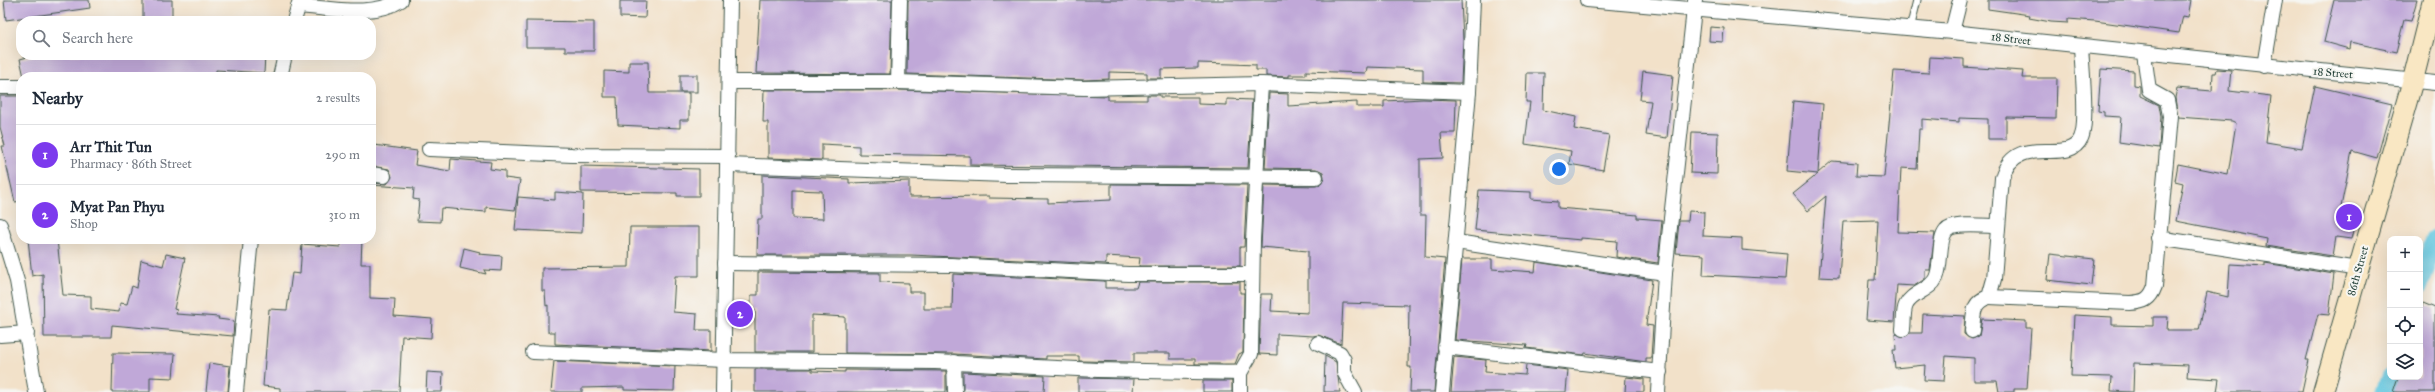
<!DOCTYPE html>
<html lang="en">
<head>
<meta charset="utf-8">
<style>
	body { margin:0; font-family:"IM FELL Great Primer",serif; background:#f6f6f7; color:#1f2937 }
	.controls { position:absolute; right:12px; bottom:12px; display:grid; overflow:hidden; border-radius:8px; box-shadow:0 4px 16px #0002 }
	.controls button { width:36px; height:36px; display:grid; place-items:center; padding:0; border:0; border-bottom:1px solid #e0e1e3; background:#fff; color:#1f2937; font:20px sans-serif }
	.you { position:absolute; left:1559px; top:169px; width:14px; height:14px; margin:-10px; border:3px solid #fff; border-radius:50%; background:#1a73e8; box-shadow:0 0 0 6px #1a73e833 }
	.badge { display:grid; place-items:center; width:26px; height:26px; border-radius:50%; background:#7c3aed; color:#fff; font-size:13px; font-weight:700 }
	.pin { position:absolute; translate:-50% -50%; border:2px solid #fff; box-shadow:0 1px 4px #0006 }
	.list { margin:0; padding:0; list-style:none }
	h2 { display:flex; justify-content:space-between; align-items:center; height:52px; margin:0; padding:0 16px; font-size:17px }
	h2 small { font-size:13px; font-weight:400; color:#747a83 }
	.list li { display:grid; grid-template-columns:26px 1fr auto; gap:12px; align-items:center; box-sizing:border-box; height:60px; padding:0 16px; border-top:1px solid #e0e1e3 }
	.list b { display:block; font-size:15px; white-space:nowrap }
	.list p { margin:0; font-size:13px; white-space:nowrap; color:#747a83 }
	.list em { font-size:13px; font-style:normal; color:#747a83 }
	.icon { flex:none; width:22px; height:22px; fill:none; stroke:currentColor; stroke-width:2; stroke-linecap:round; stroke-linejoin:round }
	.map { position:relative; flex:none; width:2435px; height:392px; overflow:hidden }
	.search { position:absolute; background:#fff; box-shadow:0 4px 16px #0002; left:16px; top:16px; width:360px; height:44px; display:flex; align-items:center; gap:10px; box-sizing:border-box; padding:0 14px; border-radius:16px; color:#747a83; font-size:15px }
	.panel { position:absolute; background:#fff; box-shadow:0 4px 16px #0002; left:16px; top:72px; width:360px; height:172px; border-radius:16px }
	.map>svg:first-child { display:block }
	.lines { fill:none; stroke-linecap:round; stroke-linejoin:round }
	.canal { stroke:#62c7e0; stroke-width:19 }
	.building { fill:#c0a8d8; fill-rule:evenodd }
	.lane-casing { stroke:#3f564a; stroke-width:9 }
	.street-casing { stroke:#3f564a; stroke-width:16 }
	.secondary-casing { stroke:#3f564a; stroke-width:22 }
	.lane { stroke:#fff; stroke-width:7 }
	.street { stroke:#fff; stroke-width:14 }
	.secondary { stroke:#f9e7c3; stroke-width:20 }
	.labels { text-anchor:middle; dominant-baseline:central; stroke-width:4; stroke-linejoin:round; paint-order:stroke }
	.street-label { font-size:11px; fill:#1f3d34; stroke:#f6f6f2 }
</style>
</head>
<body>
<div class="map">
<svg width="2435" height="392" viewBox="0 0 2435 392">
	<rect width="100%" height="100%" fill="#f6f6f2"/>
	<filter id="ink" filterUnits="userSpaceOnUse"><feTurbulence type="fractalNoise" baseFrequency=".025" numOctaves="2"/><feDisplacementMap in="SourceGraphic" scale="8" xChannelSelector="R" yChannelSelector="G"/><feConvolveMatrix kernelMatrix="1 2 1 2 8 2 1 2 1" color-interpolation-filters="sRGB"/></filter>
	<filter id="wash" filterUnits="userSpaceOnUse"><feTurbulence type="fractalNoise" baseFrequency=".012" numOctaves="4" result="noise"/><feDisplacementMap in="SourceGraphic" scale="16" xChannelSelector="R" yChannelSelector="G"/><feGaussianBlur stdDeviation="0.9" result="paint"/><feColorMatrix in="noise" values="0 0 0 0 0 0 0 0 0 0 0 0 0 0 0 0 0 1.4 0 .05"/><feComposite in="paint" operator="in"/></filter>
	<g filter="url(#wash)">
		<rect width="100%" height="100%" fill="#f2e1c9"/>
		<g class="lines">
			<g class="canal">
				<polyline points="2420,285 2435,239"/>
				<polyline points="2385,392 2390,377"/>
			</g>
		</g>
		<g id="blocks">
			<g class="building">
				<polygon points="4,0 89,0 90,8 6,20"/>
				<polygon points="143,0 172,0 172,19 143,18"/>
				<polygon points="760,0 892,0 890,74 756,73"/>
				<polygon points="908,0 1461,0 1463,40 1461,83 1423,82 1423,69 1367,67 1366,73 1306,71 1306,75 1289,75 1289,77 1266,76 1266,70 1256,70 1256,65 1232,64 1198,63 1198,68 1161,69 1161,78 1147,78 1147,73 1109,72 1109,79 1084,80 907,74"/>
				<polygon points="1988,0 2191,0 2188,17 2183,16 2179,33 2095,21 2068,19 2068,23 2051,22 2029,18 2030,15 1988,9"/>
				<polygon points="2334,0 2417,0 2411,21 2404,20 2396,52 2350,42 2349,49 2324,42"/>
				<polygon points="620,1 646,1 645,18 620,17"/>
				<polygon points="526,21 594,22 594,51 565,51 565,47 526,47"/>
				<polygon points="1710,27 1724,28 1723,42 1709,41"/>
				<polygon points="36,55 137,55 173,58 173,55 265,55 264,73 216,70 216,77 24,77 20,59"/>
				<polygon points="1930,57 1964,59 1964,67 2023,71 2022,78 2057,78 2056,118 2006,117 2006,139 1988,139 1988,119 1959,118 1959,122 1922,119 1922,129 1919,129 1917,169 1901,168 1898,232 1935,233 1930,270 1925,270 1925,279 1914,286 1897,285 1894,322 1866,320 1869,280 1875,280 1878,220 1843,221 1839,278 1819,277 1826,196 1808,211 1793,194 1818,174 1787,171 1793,101 1823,104 1818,173 1832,161 1857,163 1856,176 1884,177 1894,71 1929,73"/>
				<polygon points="629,62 648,62 649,93 689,93 689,120 680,120 680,128 618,125 617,97 604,97 604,71 629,72"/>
				<polygon points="2101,69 2134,71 2134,85 2140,86 2140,96 2159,105 2161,116 2159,148 2119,142 2121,117 2104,116 2104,112 2098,111"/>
				<polygon points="2217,69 2231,70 2229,91 2271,96 2266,142 2302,148 2315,86 2392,104 2377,158 2352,151 2341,207 2358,210 2351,239 2336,237 2333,256 2266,246 2267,239 2176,221 2183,183 2175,181 2178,164 2228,174 2236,123 2232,121 2178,117 2175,98 2177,88 2212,91 2213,73 2216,73"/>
				<polygon points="1643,71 1673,75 1667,138 1646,135 1651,101 1640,100"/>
				<polygon points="1527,73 1544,73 1543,110 1576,117 1574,129 1609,135 1603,170 1569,164 1571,151 1525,144 1530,102 1526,102"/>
				<rect x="680" y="75" width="17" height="17"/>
				<polygon points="764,90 898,90 1108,96 1108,100 1147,100 1147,95 1160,95 1160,97 1198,97 1198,104 1227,105 1227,99 1252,100 1248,168 970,165 970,156 859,154 859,146 822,144 822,160 768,158 768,122 763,122"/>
				<polygon points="1269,93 1288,94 1288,106 1357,102 1357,107 1384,107 1384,101 1423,99 1456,100 1455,133 1441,133 1443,158 1420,159 1420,215 1426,215 1425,257 1445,259 1434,392 1410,392 1411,367 1408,367 1409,305 1343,303 1341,344 1318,335 1313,336 1277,334 1277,355 1259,354 1261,294 1272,294 1271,311 1308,313 1308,251 1261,247 1264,185 1316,186 1321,184 1324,177 1323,172 1316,169 1265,168"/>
				<polygon points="0,96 21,96 21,112 17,113 21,128 21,201 15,202 2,146 5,146 0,127"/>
				<polygon points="1692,132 1718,133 1717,174 1690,173"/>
				<polygon points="374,145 417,151 415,165 450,171 451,159 491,162 490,169 505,171 505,178 520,180 515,210 486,207 486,212 441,208 440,222 417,221 419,200 413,199 414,188 371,185 371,183 387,184 392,177 389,169 371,166 371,147 374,147"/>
				<polygon points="581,166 699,169 699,196 677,196 677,193 581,192"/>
				<path d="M762,175L849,179V183L909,181V197L989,196V198L1048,199V203L1111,200V184L1247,185L1244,247H1240V266H1139L1140,258L1106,256V264L911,255H757L758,219H762ZM793,190L822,191L823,219L793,218Z"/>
				<polygon points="1479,190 1531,192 1531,199 1558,201 1558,208 1617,213 1637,215 1637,218 1662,220 1658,263 1616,257 1617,241 1581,238 1581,240 1475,230"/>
				<polygon points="555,192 583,194 582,233 515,230 518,197 555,200"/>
				<polygon points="1689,211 1704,212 1703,236 1742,238 1742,250 1787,254 1785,279 1703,275 1704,255 1676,253 1679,221 1688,221"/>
				<polygon points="630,227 699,227 699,276 675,276 673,312 697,314 696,330 711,330 711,351 555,344 555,332 548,332 548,305 546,306 545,291 542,291 542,268 629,267"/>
				<polygon points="28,239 57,239 63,295 91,296 91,309 119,312 120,303 127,304 132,286 137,288 141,260 163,266 166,254 185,258 174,309 177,310 176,314 219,317 218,319 234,321 233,336 112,325 111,337 44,337 43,274 32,276"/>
				<polygon points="340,239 362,239 361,264 370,264 370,298 395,299 394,316 432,319 431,338 402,336 399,392 280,392 280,388 263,386 269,309 287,310 292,273 300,274 302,244 340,247"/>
				<polygon points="464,248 480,252 479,254 502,256 501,271 484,270 486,274 460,268"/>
				<polygon points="2050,254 2094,259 2091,285 2047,280"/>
				<polygon points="1462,259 1492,259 1492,269 1535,272 1536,262 1652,280 1646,325 1653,326 1651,358 1646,358 1646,362 1585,353 1584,355 1526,348 1527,345 1455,340"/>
				<polygon points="2265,263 2334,274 2329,315 2318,314 2306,360 2309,360 2302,392 2217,392 2219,379 2187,377 2188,365 2134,363 2133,392 2111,391 2112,377 2071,376 2074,315 2112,317 2112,325 2153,326 2153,317 2168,317 2167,330 2199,330 2207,292 2228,297 2230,264 2265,266"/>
				<polygon points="758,272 880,273 880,282 909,283 909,292 924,292 924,309 952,309 953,274 1105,281 1105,288 1136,288 1138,282 1240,282 1240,293 1244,293 1243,352 1239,354 1235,364 1195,364 1195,359 1170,359 1170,353 1134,353 1134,362 1079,361 1079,356 1046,356 1046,359 954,354 845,353 845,317 812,315 812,352 755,352 755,310 751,310 751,295 758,295"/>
				<polygon points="2423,303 2435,308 2435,392 2393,392 2398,377 2420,377 2420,311"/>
				<polygon points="1923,314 1965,316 1964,334 1972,339 1979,336 1982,319 2026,321 2026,328 2031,328 2027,389 2014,389 2014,392 1999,392 1997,381 1974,381 1974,358 1946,356 1944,381 1924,380 1925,365 1895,368 1893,350 1896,350 1895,333 1903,337 1910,333 1922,333"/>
				<polygon points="113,353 175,354 173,378 150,377 150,392 112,392"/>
				<polygon points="1325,356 1336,362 1340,392 1324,392"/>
				<polygon points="1454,357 1486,360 1485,372 1525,375 1526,365 1568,370 1566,392 1451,392"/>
				<polygon points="554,361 675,366 674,391 624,390 624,387 582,388 582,392 551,392"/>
				<polygon points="209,363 230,366 228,392 206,392"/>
				<polygon points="755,369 812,369 812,371 845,372 845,370 946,371 946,392 755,392"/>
				<polygon points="427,372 443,373 442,392 426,392"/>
				<polygon points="963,372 1045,376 1044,392 963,392"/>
				<polygon points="1626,377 1644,379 1644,392 1625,392"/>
				<polygon points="1078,378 1134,379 1133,392 1078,392"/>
				<rect x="1203" y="381" width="29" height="11"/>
			</g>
		</g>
	</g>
	<g filter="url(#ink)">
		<use href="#blocks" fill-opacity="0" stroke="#3f564a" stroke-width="1"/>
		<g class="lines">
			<defs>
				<polyline id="lane" points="1910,29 1917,0"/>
				<g id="street">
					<polyline points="1587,0 1952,32 2435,83"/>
					<path d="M298,6C330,8 373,18 401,0"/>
					<polyline points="294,21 300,0"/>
					<polyline points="1952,32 1960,0"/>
					<polyline points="2264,66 2275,0"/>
					<polyline points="280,77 285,55"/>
					<polyline points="729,82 898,82 1084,88 1261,84 1469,92"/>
					<polyline points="898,82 900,0"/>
					<polyline points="0,87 21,87"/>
					<polyline points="429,149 572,155 728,156"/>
					<polyline points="728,165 1006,175 1316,177"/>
					<polyline points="371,174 384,176"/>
					<polyline points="0,225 17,281 36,392"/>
					<polyline points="2158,238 2359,269"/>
					<polyline points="1456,242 1665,273"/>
					<polyline points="725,263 951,265 1128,274 1252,274"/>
					<path d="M1989,297L2130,303C2144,302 2150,300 2155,286L2170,116L2167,100L2149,90L2144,54"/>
					<path d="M1903,329C1904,322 1903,311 1906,305C1912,292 1930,291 1936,278C1942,265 1938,240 1946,231C1953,222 1986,226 1997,226"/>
					<path d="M1972,331C1974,315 1971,302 1989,297L1994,279L2002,178C2016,129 2068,168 2081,138C2088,124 2082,66 2081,47"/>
					<polyline points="0,335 27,333"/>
					<polyline points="1318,343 1340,353 1344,360 1344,372 1355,392"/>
					<polyline points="1445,347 1660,372"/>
					<polyline points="533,352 724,360 935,362 1098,370 1240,373"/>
					<polyline points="954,362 955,392"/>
					<polyline points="236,392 251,239"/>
					<polyline points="723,392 730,0"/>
					<polyline points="1240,392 1240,373 1251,354 1253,241 1261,84"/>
					<polyline points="1442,392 1469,92 1473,0"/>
					<polyline points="1658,392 1665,273 1695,0"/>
				</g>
				<polyline id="secondary" points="2323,392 2413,80 2433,0"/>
			</defs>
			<use href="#lane" class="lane-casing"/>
			<use href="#street" class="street-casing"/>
			<use href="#secondary" class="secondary-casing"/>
			<use href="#lane" class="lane"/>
			<use href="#street" class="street"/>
			<use href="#secondary" class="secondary"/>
		</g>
	</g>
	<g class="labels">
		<g class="street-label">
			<text transform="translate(2011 39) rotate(7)">18 Street</text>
			<text transform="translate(2333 73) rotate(5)">18 Street</text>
			<text transform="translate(2358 271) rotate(-74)">86th Street</text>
		</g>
	</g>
</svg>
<div class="controls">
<button>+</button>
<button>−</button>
<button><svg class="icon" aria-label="locate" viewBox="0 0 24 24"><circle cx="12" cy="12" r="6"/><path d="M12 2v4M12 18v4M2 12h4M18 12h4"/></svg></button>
<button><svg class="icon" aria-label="layers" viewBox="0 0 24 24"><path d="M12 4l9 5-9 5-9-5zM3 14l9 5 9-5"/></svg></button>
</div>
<div class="you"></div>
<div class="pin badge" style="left:2349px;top:217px">1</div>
<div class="pin badge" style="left:740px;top:314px">2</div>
<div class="search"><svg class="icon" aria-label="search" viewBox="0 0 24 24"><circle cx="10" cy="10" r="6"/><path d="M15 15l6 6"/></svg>Search here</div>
<section class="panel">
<h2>Nearby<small>2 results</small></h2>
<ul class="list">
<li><span class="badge">1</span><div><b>Arr Thit Tun</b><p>Pharmacy · 86th Street</p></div><em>290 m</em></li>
<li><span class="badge">2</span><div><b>Myat Pan Phyu</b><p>Shop</p></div><em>310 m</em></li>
</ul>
</section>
</div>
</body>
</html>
